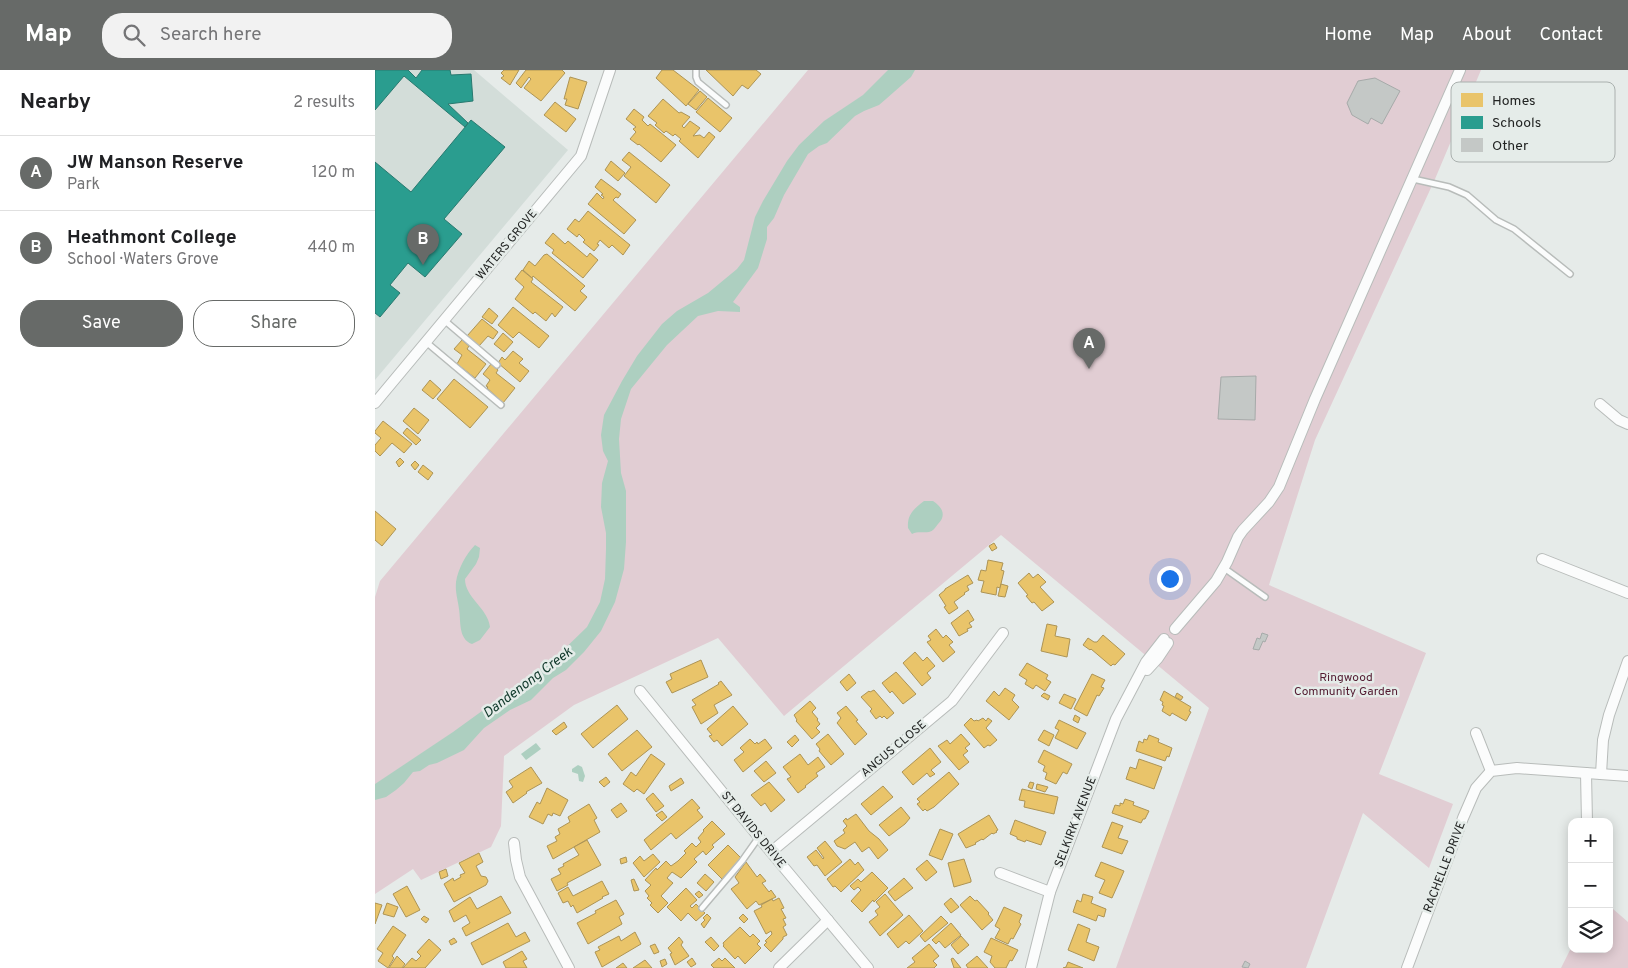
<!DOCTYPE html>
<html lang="en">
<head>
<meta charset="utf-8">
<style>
	body { margin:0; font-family:Overpass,sans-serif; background:#f2f2f2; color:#202124 }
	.controls { position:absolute; right:15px; bottom:15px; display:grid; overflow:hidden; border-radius:10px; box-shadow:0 2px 12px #0003 }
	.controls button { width:45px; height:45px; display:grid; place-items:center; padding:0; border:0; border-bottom:1px solid #e0e0e0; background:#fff; color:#202124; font:25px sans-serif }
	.you { position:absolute; left:794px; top:508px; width:18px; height:18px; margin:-12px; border:4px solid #fff; border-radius:50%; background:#1a73e8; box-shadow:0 0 0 8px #1a73e833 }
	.badge { display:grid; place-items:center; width:32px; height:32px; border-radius:50%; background:#676a68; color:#fff; font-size:16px; font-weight:700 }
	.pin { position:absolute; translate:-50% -41px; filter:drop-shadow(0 1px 2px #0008) }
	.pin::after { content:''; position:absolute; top:26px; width:18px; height:15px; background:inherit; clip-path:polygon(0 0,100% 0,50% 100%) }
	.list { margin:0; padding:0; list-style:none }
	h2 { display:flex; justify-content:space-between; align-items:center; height:65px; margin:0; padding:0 20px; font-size:21px }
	h2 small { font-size:16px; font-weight:400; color:#757577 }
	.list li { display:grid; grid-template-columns:32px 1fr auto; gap:15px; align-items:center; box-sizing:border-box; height:75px; padding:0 20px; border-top:1px solid #e0e0e0 }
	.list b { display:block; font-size:19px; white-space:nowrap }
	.list p { margin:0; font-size:16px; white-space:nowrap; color:#757577 }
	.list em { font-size:16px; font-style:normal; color:#757577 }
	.actions { display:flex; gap:10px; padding:15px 20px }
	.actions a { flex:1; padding:11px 0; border:1px solid #676a68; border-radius:20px; text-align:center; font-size:18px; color:#676a68 }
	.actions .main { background:#676a68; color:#fff }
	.icon { flex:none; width:28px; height:28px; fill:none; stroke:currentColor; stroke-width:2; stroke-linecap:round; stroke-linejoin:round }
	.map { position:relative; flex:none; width:1253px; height:898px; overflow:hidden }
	header { display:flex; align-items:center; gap:30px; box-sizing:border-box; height:70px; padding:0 25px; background:#676a68; color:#fff }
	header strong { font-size:24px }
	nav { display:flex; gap:28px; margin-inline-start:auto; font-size:18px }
	.search { width:350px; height:45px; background:#f2f2f2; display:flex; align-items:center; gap:12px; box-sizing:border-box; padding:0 18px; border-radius:20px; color:#757577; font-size:19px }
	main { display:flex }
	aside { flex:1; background:#fff }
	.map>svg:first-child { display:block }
	.built { fill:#d3ddd9 }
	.green { fill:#e1cdd3 }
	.water { fill:#adcfc0 }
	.homes { fill:#e9c46a; stroke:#ad9455 }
	.schools { fill:#2a9d8f; stroke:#28796f }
	.building { fill:#c4c8c6; stroke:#a6aaa9 }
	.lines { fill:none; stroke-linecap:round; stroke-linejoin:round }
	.service-casing { stroke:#b8bcba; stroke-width:8 }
	.minor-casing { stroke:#b8bcba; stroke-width:12 }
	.service { stroke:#fbfcfc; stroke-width:5 }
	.minor { stroke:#fbfcfc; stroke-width:10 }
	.labels { text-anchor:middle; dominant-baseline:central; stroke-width:5; stroke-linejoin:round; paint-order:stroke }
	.street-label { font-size:12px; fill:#222423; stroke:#e5ece9 }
	.park-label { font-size:12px; fill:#521a30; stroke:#e5ece9 }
	.water-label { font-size:14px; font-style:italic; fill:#0e3729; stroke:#e5ece9 }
	.key { fill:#e5ece9; stroke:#aab0ae; stroke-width:1 }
	.key-label { font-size:14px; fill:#222423 }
</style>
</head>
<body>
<header>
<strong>Map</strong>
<div class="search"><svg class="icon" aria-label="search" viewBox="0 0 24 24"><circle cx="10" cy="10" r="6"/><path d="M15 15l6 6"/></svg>Search here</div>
<nav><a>Home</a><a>Map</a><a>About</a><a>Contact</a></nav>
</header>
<main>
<aside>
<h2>Nearby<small>2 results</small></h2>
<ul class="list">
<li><span class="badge">A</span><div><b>JW Manson Reserve</b><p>Park</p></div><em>120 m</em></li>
<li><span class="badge">B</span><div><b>Heathmont College</b><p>School · Waters Grove</p></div><em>440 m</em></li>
</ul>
<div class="actions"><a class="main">Save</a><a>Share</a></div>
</aside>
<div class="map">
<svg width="1253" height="898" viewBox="0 0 1253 898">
	<rect width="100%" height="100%" fill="#e6ebe9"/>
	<polygon class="built" points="0,0 99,0 193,80 0,310"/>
	<g class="green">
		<polygon points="433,0 1106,0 1060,109 940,370 894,515 1051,583 1004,704 1078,734 1054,798 988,743 931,898 741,898 834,638 626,465 409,646 343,568 199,635 129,686 126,756 116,777 46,810 38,799 0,824 0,527 5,511"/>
		<polygon points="1238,839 1253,852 1253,898 1186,898 1197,876 1197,879 1234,879 1234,840"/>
	</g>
	<g class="water">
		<polygon points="513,0 540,0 536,7 511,29 504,35 489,41 480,46 452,73 444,76 433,84 409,125 399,148 392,157 392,169 383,198 358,232 365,237 365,242 343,241 323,246 292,275 256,319 246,349 244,369 246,403 251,421 251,472 249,499 240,532 226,561 209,582 191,600 178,608 156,630 135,640 109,658 89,680 62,693 54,695 45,701 38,702 29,713 21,720 11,727 0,730 0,714 78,662 179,589 212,557 225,532 230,509 231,479 231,463 226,437 227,413 233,391 228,381 226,365 229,345 247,311 262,286 287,254 302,241 333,223 362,199 369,190 380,147 388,131 412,91 424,75 449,51 488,25"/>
		<path d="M549,431H558C567,437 572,445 563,454C560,458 558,461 554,462C548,463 543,461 537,464L533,458C532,444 539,439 549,431Z"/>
		<path d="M100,475L105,478L104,487L101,494L90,509C90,528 113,538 115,557L105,570L97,574C83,569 86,551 84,539C83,530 80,522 81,512C83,499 91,484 100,475Z"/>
		<polygon points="161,673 166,679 151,690 146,684"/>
		<polygon points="203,695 207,697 210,706 208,712 204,711 203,704 197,702 197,699"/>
	</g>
	<g class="homes">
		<polygon points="129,0 144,0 135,15 126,8 129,6 126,3"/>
		<polygon points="151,0 187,0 190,3 166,31 149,18 156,9 154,7 146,18 141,13"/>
		<polygon points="287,0 298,0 324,20 311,36 281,8"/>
		<polygon points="331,0 381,0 386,4 373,19 367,15 358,26"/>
		<polygon points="195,7 212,12 203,39 190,35 192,29 189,29"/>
		<polygon points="325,21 332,27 321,40 313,34"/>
		<polygon points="333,28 357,48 345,62 321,42"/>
		<polygon points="288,29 304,43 306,42 315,47 307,56 309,58 315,51 325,58 318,66 325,65 329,68 334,62 340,67 323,88 304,71 306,69 300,64 298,66 291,61 289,63 280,55 282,53 273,46"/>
		<polygon points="180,32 201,49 191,62 169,45"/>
		<polygon points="259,39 269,47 267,50 273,56 275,54 301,75 286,92 264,74 263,75 255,69 261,62 258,59 261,57 251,49"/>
		<polygon points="254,82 295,115 281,133 249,106 256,97 247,90"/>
		<polygon points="236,91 250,103 243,111 230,100"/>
		<polygon points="226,109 246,124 243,128 241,127 238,130 261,150 249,164 213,134 222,123 228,129 229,127 226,125 228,124 220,117"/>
		<polygon points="213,141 255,175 248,185 237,175 234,178 225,170 222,174 224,175 219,181 208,172 210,170 204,164 202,167 192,159 200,149 204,152"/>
		<polygon points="178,163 190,174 193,171 212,187 215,183 223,190 208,208 177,183 179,180 170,173"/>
		<polygon points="172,184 210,216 205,221 212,227 200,241 158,206 157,208 148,200 154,191 160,196 169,185"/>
		<polygon points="147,200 158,209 156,212 188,237 180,247 177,243 171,251 160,242 158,244 140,229 149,217 140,209"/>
		<polygon points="138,237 174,266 164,278 144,262 138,268 123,255"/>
		<polygon points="114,238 123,246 117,254 107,247"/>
		<polygon points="107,249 123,262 118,269 113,266 104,276 92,266"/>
		<polygon points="128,263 138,272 129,282 119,274"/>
		<polygon points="87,270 94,276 92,279 111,294 100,308 82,294 87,285 79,279"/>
		<polygon points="138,281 148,289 144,293 154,301 145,312 123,293 127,287 130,290"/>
		<polygon points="116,294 123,300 121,303 140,318 128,333 112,318 113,317 111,316 115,310 108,304"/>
		<polygon points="79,309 113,337 95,358 62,329"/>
		<polygon points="55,310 66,320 58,329 47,320"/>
		<polygon points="39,338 54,350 43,364 28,351"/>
		<polygon points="8,351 37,374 29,383 17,373 5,386 0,381 0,375 6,368 0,363 0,361"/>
		<polygon points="32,358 46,370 41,375 28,363"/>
		<polygon points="25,388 29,392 24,397 21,392"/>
		<polygon points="40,391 44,395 40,400 36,395"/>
		<polygon points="48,395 58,403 53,410 43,402"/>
		<polygon points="0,441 21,459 7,476 0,470"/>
		<polygon points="619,473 622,478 617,481 614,476"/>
		<polygon points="613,490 628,493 626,500 629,501 625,518 622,517 621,525 606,522 609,511 603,510 606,500 611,501"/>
		<polygon points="654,503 658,508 663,504 671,512 665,517 679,532 667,541 659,532 657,533 651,526 653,525 643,513"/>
		<polygon points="593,505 598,513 592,516 594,520 589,523 590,524 579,532 583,538 574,544 569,537 571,536 564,525 570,520 570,519"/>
		<polygon points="626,514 633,516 630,527 623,526"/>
		<polygon points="593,540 599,550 594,553 597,557 592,559 593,561 584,566 576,553"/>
		<polygon points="672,554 682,556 680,566 695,569 692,587 666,581"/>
		<polygon points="561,559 568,568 571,565 578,572 574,575 580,582 568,592 552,572 556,570 553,566"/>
		<polygon points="728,565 750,584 740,595 738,594 736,596 716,579 715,580 708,575 713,568 719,572 722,572"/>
		<polygon points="540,582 548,591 552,587 560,596 552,603 556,608 547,616 528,593"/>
		<polygon points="326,590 333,607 297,623 291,612 297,609 295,604"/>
		<polygon points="652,593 673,605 671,609 676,612 670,621 661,615 658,619 650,614 652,610 644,605"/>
		<polygon points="521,602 541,624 528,634 517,621 515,623 507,613"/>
		<polygon points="474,604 481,613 472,621 465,612"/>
		<polygon points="717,604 730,610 726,617 729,618 724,626 722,625 712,646 699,639"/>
		<polygon points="346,611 357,625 339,635 343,643 326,654 317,637 321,635 317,630 344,614 343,613"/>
		<polygon points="630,618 640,625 637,630 644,637 634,650 611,631 619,621 624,626"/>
		<polygon points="499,620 519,643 512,649 509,646 507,648 505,646 501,649 495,641 497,639 486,627 494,621 495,622"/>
		<polygon points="789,621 816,637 814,641 816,642 811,651 797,643 795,646 787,641 789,636 787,635 788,632 785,630"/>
		<polygon points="669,623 675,626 673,630 666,626"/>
		<polygon points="802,623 808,627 806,630 800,627"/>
		<polygon points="689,624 701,629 696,639 684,633"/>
		<polygon points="435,631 441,638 437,642 443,649 442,650 445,654 441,658 445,662 437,669 421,651 422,650 419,645"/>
		<polygon points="242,635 253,649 218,678 206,664"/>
		<polygon points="358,636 373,654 347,676 342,670 339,672 334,666 337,665 332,659"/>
		<polygon points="471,636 483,650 481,651 492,664 480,675 462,653 466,648 462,643"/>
		<polygon points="700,645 705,648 703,653 698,650"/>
		<polygon points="596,648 599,651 602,650 603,651 608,648 611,651 613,648 617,651 611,658 622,670 615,676 613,675 609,678 589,655"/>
		<polygon points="684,650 711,663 702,679 680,668 684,660 680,658"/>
		<polygon points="189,652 192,657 181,665 177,661"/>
		<polygon points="262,660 277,677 247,701 233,684"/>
		<polygon points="669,660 679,665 674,676 663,670"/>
		<polygon points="453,664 469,684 456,695 444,681 445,679 441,674"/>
		<polygon points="586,664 595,674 590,678 593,681 588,685 594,692 584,700 563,676 572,670 575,674"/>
		<polygon points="420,665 424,670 417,677 412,672"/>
		<polygon points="774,665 784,669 783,672 797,678 794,687 792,686 790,691 761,681 764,671 768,673 769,669 772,670"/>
		<polygon points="375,669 380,674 382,672 383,674 390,669 397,678 368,702 359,690 369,682 365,678"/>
		<polygon points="555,678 566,692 556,700 560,704 555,707 552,703 538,715 527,702"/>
		<polygon points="669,680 697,694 692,704 688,702 681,714 670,709 672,703 668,701 670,696 663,692"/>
		<polygon points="276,684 290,694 269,724 262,719 259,722 248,714 256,702 261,706"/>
		<polygon points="425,684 433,695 443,687 450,697 441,703 443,706 430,716 431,717 423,723 412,709 416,707 408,697"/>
		<polygon points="764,689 787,697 779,719 751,709 755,697 761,699"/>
		<polygon points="391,691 401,703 389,712 379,701"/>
		<polygon points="156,697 167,713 151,722 152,723 138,733 131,722 138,717 134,711"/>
		<polygon points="574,702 584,714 559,737 552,741 550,739 548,741 542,734 545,732 542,729"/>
		<polygon points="231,707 235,712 229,717 224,712"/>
		<polygon points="306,708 309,713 296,721 294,716"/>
		<polygon points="394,712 410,730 396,742 390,733 386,736 376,725"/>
		<polygon points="655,712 659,713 657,719 653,717"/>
		<polygon points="662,714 673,717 670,722 661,719"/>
		<polygon points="508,716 518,727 496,745 486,734"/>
		<polygon points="172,718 193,730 185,746 178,743 177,746 173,744 168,754 154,747 162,732 165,734"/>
		<polygon points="647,719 683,727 679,744 649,737 650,731 644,730"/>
		<polygon points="278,723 289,736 281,742 271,729"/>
		<polygon points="317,729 325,738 322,740 328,747 301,769 296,763 276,780 269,770"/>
		<polygon points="750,729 759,732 758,735 774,741 770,749 768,749 766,753 737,743 740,735 745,736 745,733 748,734"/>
		<polygon points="246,733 252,741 242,748 236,740"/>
		<polygon points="214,734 222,748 219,750 225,762 178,789 172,776 182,771 180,767 185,764 183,759 195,752 193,747"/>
		<polygon points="526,737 535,748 530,754 514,766 504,755"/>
		<polygon points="287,741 292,747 287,751 281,745"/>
		<polygon points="481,744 494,761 504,769 513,780 503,789 494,777 487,782 480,772 470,779 462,776 459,771 470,763 468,760 472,756 468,751 471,748 472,750"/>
		<polygon points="614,745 623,760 621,761 622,762 618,764 617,763 608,770 607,769 600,773 601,774 591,778 583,764"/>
		<polygon points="640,750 671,762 666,775 651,770 650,772 642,769 642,767 635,764"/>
		<polygon points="337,751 350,764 337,775 339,777 331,785 328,781 319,789 322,792 306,808 297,802 292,808 298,813 286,826 293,833 283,843 275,835 277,833 272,828 274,826 270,821 276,815 270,810 281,798 282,800 291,791 296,796 303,791 311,783 309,781 317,773 321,777 326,772 323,768 329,761 328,760"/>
		<polygon points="737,752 748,756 743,768 753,771 747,784 727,777"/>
		<polygon points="565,759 578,764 567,790 554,785"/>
		<polygon points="212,770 226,795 192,813 193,815 182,821 176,809 186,804 183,799 189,796 188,794 204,785 199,777"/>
		<polygon points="450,771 467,792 450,806 442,795 439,796 432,787 441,780 448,789 449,788 442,778"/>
		<polygon points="353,775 366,788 347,809 333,795"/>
		<polygon points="104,783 108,792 101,796 106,806 111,807 113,811 111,815 79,832 69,814 78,808 79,811 86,807 85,805 90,803 84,793"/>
		<polygon points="278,784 285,792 269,807 258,793 265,786 269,791"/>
		<polygon points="251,787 252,792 246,794 245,789"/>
		<polygon points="475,789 480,795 483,792 489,800 466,822 460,816 458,817 452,809"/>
		<polygon points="589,789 596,810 596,812 579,817 573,793"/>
		<polygon points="552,790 562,802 551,811 541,799"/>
		<polygon points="371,792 382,807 385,804 391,811 387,813 394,822 396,820 401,827 384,835 381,831 372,839 356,819 364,813 360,807"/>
		<polygon points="726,792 749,801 737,828 724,823 730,810 720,806"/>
		<polygon points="71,799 73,806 66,809 64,802"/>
		<polygon points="497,802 513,818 499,832 498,830 487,842 476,831 486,820 483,817 479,820 475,816 483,809 486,812"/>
		<polygon points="330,804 339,812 331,821 322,813"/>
		<polygon points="529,808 538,818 520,831 513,822"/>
		<polygon points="259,809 264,820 259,821 256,810"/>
		<polygon points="227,811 234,824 227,827 228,828 202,843 198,835 196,837 193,831 188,833 183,823 193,817 198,826"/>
		<polygon points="32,816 45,840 31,847 18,824"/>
		<polygon points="311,818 322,830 315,836 317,838 321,834 330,843 321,851 313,843 306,851 292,837"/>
		<polygon points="324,821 328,825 324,828 320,824"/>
		<polygon points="510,824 528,845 505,866 494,852 503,845 500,841 505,837 501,832"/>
		<polygon points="708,824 718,827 716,833 731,839 729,847 723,845 721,851 698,842 702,830 706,832"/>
		<polygon points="126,826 136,843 91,866 87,858 95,853 91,845 79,852 74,841 95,827 102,839"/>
		<polygon points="595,826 600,831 602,830 614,843 613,844 618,850 607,860 585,835"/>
		<polygon points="404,828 409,838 406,839 411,848 408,849 411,855 408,857 412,865 408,867 408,869 396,882 389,875 392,872 390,871 397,864 396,861 391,864 379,841 387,837 386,835 397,829 398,831"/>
		<polygon points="576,828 584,837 576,843 569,834"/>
		<polygon points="241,830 249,844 244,847 247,854 213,874 202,853 221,843 220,841"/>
		<polygon points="0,833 7,835 0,854"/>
		<polygon points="12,833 23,837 19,847 8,844"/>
		<polygon points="629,837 647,845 644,852 646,854 638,869 636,868 633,874 620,868 625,859 620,856"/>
		<polygon points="332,844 336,848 329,858 326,854 330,850 328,848"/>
		<polygon points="368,844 373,849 369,853 364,848"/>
		<polygon points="534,845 548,861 534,874 531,871 523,878 512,864"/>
		<polygon points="49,846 54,849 51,853 46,849"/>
		<polygon points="566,846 573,853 550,872 545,866"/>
		<polygon points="133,853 141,867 150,862 155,871 107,895 96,873"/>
		<polygon points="576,853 586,865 570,878 564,871 561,874 557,870"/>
		<polygon points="703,854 715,859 711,872 724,877 719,891 693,880"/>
		<polygon points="18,856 31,865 17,886 19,888 13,898 3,891 8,883 2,879"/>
		<polygon points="365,857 375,867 378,864 385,871 382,874 386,878 370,894 363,886 360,889 348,876 349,875 348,873"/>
		<polygon points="260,862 266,874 227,897 220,882 225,880 223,877 244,866 246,871"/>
		<polygon points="586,866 594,875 583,884 576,875"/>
		<polygon points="304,867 308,872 306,875 314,886 300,895 295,884 297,883 293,878"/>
		<polygon points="336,867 344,876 339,881 330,872"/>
		<polygon points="79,868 82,872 76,875 74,871"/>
		<polygon points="616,868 643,880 637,891 635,890 631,898 620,898 615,892 617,886 609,882"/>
		<polygon points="54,869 66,880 50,898 28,898 37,888 41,891 46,886 42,882"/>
		<polygon points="280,874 284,882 279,884 275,876"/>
		<polygon points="554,874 564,886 558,891 562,895 559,898 532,898 540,892 537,888"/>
		<polygon points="147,881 152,889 148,891 152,898 131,898 128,892"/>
		<polygon points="22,886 30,894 27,898 14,898"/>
		<polygon points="602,886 613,898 593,898 591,895"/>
		<polygon points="317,888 321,894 316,897 312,892"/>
		<polygon points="344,888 347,891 350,888 360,898 339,898 336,895"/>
		<polygon points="578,888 586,898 579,898 576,889"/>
		<polygon points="290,889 292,894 287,897 285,891"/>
		<polygon points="270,890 277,898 258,898"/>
		<polygon points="693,892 708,898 688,898 691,897"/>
		<polygon points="248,893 252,898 241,898"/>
	</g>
	<g class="schools">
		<polygon points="0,0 33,0 41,8 47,0 75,0 76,5 96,4 98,31 73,34 93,53 90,57 29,6 0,40"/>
		<polygon points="96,50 130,77 69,149 87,164 50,207 33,193 15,215 25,223 5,247 0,243 0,92 36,122"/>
	</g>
	<g class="building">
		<polygon points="1000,8 1025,21 1007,54 996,48 993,54 977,45 972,33 983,11"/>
		<polygon points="881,306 880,350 843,349 846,307"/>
		<polygon points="887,563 893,565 890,572 888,571 884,580 878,579 882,568 885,569"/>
		<polygon points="870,891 875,894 873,898 867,897"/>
	</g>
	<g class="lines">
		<defs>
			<g id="service">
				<polyline points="321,0 321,7 323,12 351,35"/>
				<polyline points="1038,109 1074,117 1092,125 1121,150 1139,159 1195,204"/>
				<polyline points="69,250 122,295"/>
				<polyline points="51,272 126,335"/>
				<polyline points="849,498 890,527"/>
				<polyline points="327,838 367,791 384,767"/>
			</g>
			<g id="minor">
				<polyline points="0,333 206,86 235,0"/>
				<polyline points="1225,334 1244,350 1253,354"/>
				<polyline points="1167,489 1253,523"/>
				<polyline points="800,559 841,511 852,492 863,467 868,460 894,432 904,417 940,329 1085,0"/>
				<polyline points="772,600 783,588 793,573"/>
				<polyline points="265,621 396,782 493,898"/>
				<polyline points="1101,663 1116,701"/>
				<polyline points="1211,703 1212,752"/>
				<polyline points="1226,704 1228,670 1234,645 1253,591"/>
				<polyline points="139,773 141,790 145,807 194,898"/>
				<polyline points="396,782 577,631 628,563"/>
				<polyline points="625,803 675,822"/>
				<polyline points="404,898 453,850"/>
				<polyline points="656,898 675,822 741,649 771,592 789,569"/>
				<polyline points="1032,898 1088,748 1101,718 1116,701 1142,698 1253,706"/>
			</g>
		</defs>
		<use href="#service" class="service-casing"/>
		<use href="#minor" class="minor-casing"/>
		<use href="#service" class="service"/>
		<use href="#minor" class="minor"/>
	</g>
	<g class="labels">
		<g class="street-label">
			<text transform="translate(132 175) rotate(-50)">WATERS GROVE</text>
			<text transform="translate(519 679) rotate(-40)">ANGUS CLOSE</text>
			<text transform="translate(701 752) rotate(-69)">SELKIRK AVENUE</text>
			<text transform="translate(378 760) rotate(51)">ST DAVIDS DRIVE</text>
			<text transform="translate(1070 797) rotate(-69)">RACHELLE DRIVE</text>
		</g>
		<g class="park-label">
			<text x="971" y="608">Ringwood<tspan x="971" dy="14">Community Garden</tspan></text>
		</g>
		<g class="water-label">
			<text transform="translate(153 613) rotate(-37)">Dandenong Creek</text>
		</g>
	</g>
	<rect x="1076" y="12" width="164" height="80" rx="8" class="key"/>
	<rect x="1086" y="23" width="22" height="14" fill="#e9c46a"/>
	<rect x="1086" y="46" width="22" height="13" fill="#2a9d8f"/>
	<rect x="1086" y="68" width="22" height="14" fill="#c4c8c6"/>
	<g class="key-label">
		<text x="1117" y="35">Homes</text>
		<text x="1117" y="57">Schools</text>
		<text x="1117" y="80">Other</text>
	</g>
</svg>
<div class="controls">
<button>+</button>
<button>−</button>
<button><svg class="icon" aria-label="layers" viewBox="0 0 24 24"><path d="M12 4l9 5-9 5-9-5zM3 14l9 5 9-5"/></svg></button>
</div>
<div class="you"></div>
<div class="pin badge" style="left:714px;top:299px">A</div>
<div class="pin badge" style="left:48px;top:195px">B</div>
</div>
</main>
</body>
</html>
